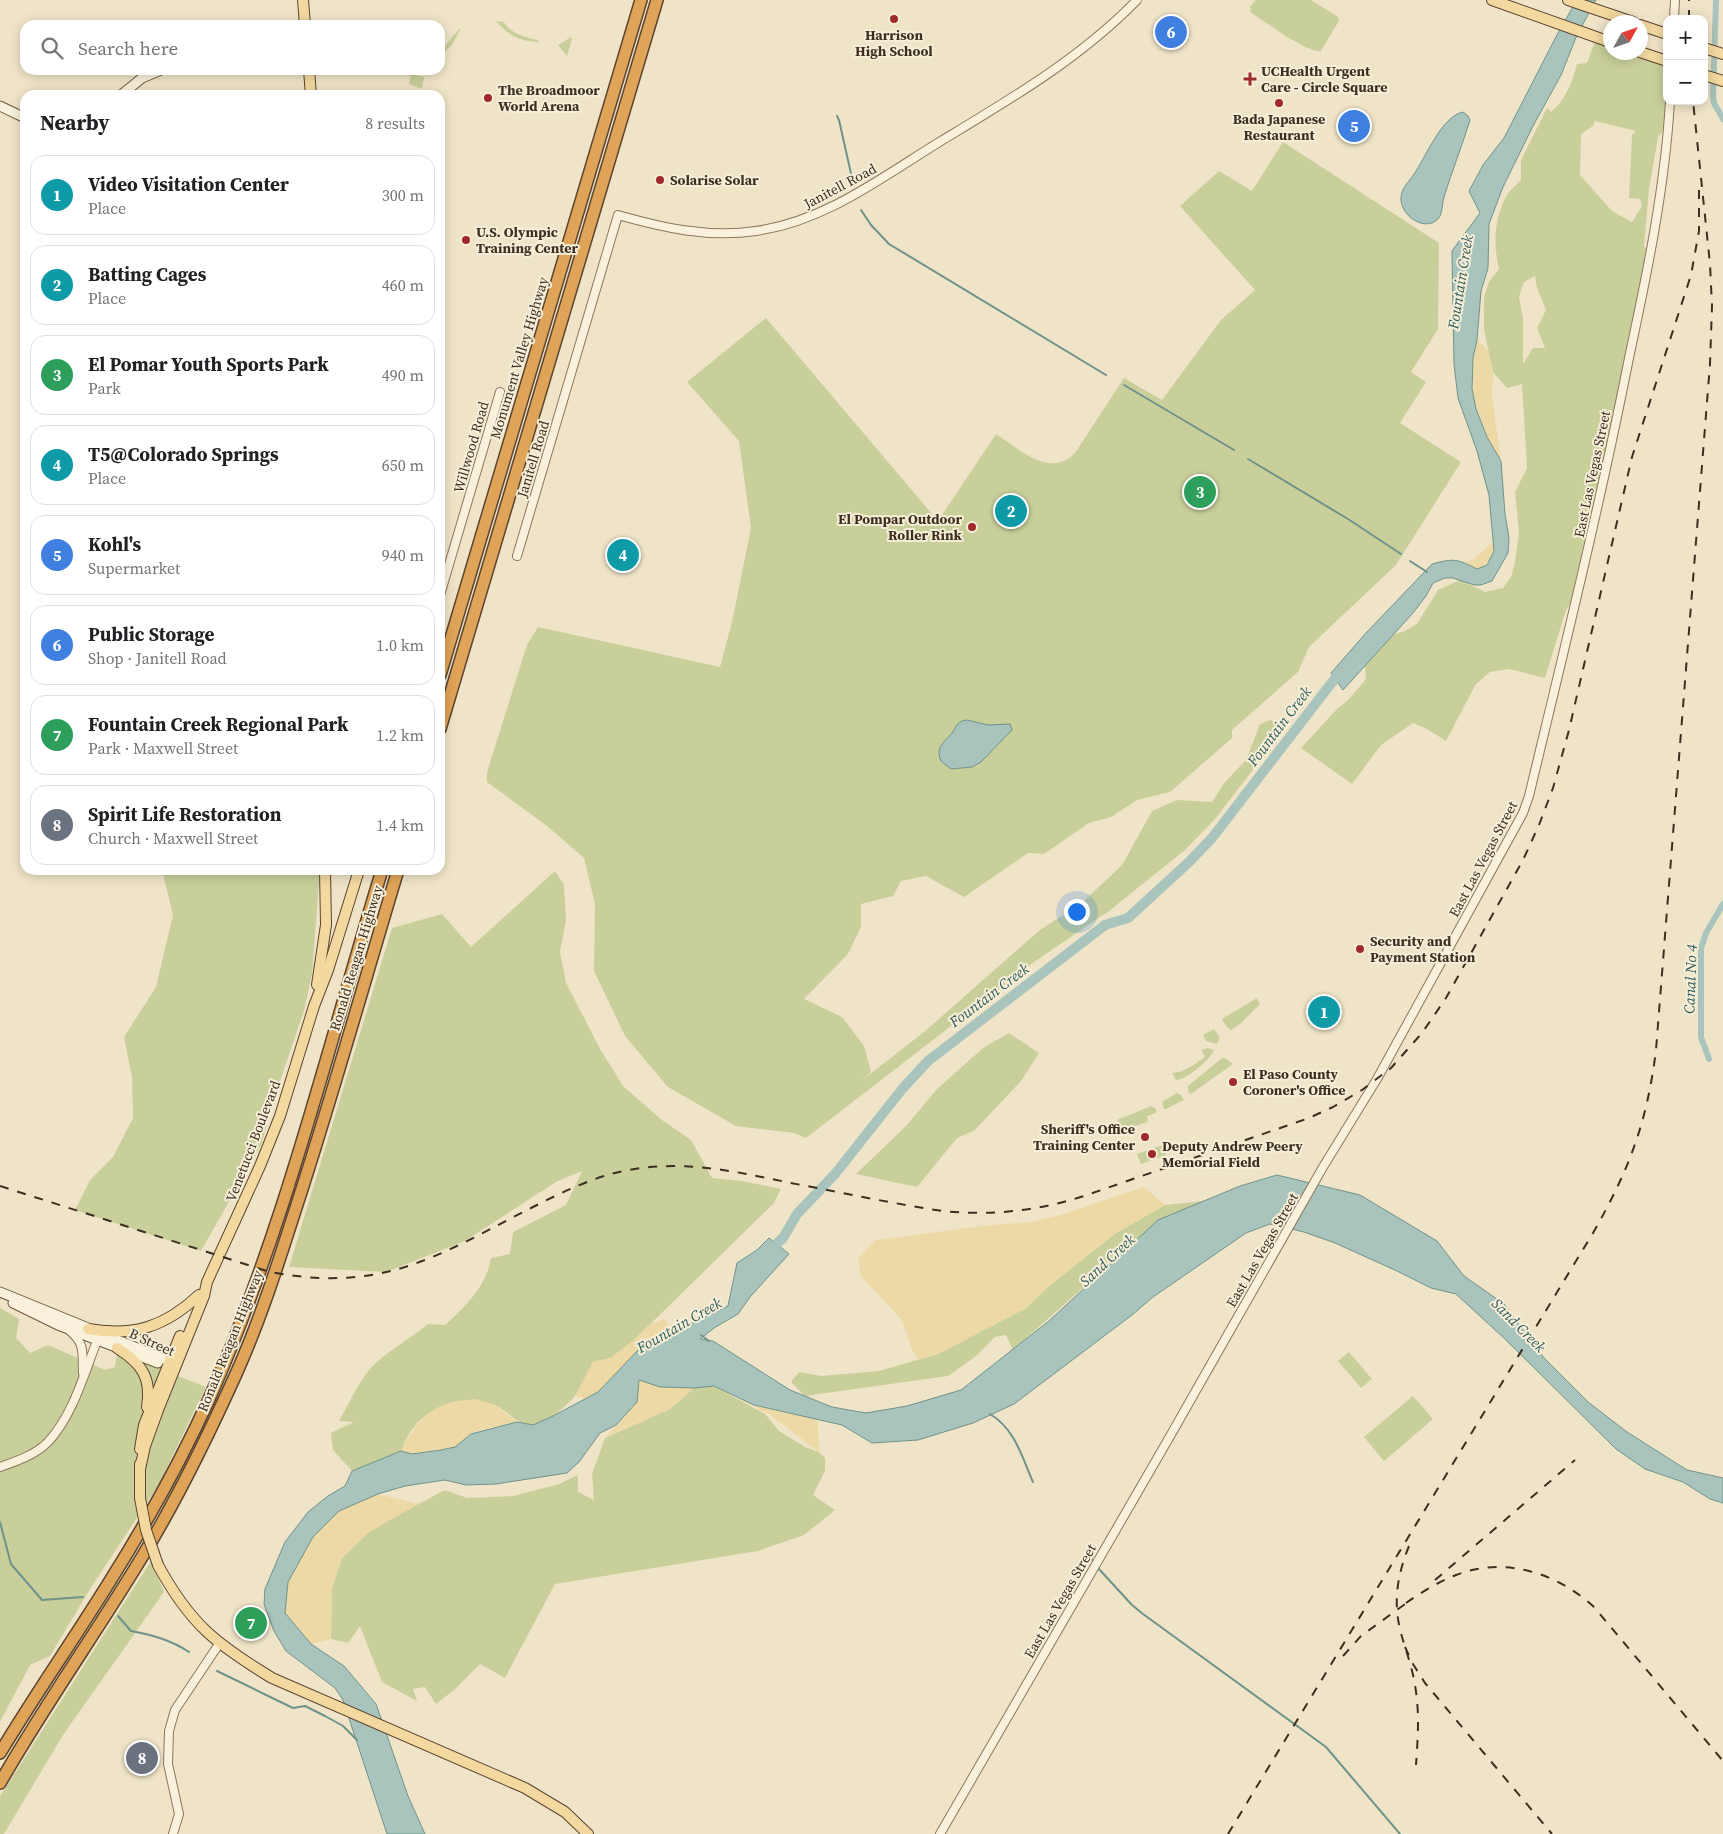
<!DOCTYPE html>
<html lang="en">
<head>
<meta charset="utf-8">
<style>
	body { margin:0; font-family:"Source Serif 4",serif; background:#f6f6f6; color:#202124 }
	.controls { position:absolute; right:15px; top:15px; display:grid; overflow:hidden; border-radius:10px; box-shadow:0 2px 12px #0003 }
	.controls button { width:45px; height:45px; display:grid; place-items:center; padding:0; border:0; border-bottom:1px solid #e0e0e0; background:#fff; color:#202124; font:25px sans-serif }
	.compass { position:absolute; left:1603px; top:15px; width:45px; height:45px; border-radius:50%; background:#fff; box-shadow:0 2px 12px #0003; rotate:50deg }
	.you { position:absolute; left:1076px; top:911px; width:18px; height:18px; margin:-12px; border:4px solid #fff; border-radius:50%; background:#1a73e8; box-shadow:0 0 0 8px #1a73e833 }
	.badge { display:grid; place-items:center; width:32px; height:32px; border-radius:50%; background:#d93025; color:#fff; font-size:16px; font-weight:700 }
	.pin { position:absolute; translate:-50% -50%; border:2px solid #fff; box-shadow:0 1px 5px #0006 }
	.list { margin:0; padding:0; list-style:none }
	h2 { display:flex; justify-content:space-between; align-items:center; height:65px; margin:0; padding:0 20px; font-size:21px }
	h2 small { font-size:16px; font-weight:400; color:#757577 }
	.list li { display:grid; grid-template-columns:32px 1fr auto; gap:15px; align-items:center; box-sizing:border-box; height:80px; margin:0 10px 10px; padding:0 10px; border:1px solid #e0e0e0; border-radius:15px }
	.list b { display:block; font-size:19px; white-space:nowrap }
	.list p { margin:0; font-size:16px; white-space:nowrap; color:#757577 }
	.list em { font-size:16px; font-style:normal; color:#757577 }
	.icon { flex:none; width:28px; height:28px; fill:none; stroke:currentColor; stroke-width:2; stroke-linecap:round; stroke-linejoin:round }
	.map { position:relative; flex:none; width:1723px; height:1834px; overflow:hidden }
	.search { position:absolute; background:#fff; box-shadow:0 2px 12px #0003; left:20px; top:20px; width:425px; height:55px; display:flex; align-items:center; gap:12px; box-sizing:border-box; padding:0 18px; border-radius:15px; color:#757577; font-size:19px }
	.panel { position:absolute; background:#fff; box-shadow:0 2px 12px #0003; left:20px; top:90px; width:425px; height:785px; border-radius:15px }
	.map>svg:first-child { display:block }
	.green { fill:#c9cf9b; fill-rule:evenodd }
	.sand { fill:#ecd9a5 }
	.water { fill:#a9c4bc; stroke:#6f938a }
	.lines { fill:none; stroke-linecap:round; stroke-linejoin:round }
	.stream { stroke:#6f938a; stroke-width:2 }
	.canal { stroke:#a9c4bc; stroke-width:6 }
	.river { stroke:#a9c4bc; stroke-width:10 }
	.tertiary-casing { stroke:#8d765c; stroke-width:10 }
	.secondary-casing { stroke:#6f573f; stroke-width:11 }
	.primary-casing { stroke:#5b4430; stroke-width:12 }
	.motorway-casing { stroke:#5b4430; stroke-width:14 }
	.tertiary { stroke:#faf1dc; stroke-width:8 }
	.secondary { stroke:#faf1dc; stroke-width:9 }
	.primary { stroke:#f3d9a0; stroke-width:10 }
	.motorway { stroke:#e0a458; stroke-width:11 }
	.rail { stroke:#3d2e20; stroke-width:2; stroke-dasharray:9 9; stroke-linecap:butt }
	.primary-bridge-casing { stroke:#5b4430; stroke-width:12; stroke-linecap:butt }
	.primary-bridge { stroke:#f3d9a0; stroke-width:10 }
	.poi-dot { fill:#9e2a2b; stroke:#f7eed8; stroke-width:2 }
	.labels { text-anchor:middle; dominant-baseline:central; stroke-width:4; stroke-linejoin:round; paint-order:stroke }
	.poi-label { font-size:14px; font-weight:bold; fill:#3d2e20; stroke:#f7eed8; text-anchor:start }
	.street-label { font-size:14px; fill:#3d2e20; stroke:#f7eed8 }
	.water-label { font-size:15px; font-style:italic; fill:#2f5d5a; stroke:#f7eed8 }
</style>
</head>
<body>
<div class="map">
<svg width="1723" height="1834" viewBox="0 0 1723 1834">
	<rect width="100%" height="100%" fill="#f0e4c8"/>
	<g class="green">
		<path d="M1256,0H1311L1338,17L1339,21L1321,51C1308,54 1261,19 1249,11L1252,10L1250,7Z"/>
		<path d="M496,21L504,22C509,33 527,38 537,40L540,42C522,42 508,36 496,21Z"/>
		<path d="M461,28L452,45L440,56V51C448,44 455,31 461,28Z"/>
		<polygon points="571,37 572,39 567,56 558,45"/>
		<path d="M1596,38L1610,42V52H1640L1667,58V101L1669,123L1658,137L1649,189L1644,246L1649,252L1579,590L1566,610L1545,678L1509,669L1490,672L1476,684L1446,741L1425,728L1413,723L1381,745L1352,784L1301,748L1337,709L1348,700L1355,692L1366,679L1365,666L1392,635L1405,631L1417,624L1438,590L1460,580L1485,592L1503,588L1511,577L1515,562L1519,533L1515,492L1527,468L1522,384L1507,388L1493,372L1484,330V297L1489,282L1499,269C1493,245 1494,217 1507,195C1510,190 1516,185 1521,180V160L1547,108L1551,112C1566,99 1572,83 1577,64L1587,63ZM1595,121L1636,131L1632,135L1629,198L1640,199L1642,206L1632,222L1612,211L1580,175L1581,134L1593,126ZM1535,276L1537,288L1546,310L1537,328L1545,348H1533L1523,364V319L1519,297L1524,282Z"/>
		<polygon points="411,74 424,77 422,89 409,84"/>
		<path d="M1283,142L1439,243L1438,329L1411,372L1426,382L1400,423L1461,462L1396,565L1309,647L1298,672L1232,730V738L1170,792L1137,800L1111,817L1089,823L1044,854L1028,853L964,897L926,876L901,881L893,896L861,904V927L848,954L804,999L842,1017L864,1046L871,1072L861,1081L924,1032L1040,930L1083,902L1122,865L1152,811L1177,800L1212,802L1225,782L1246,760L1260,724L1271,720L1284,729L1216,818L1185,850L1109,911L1034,962L806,1138L794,1133L736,1126L668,1087L625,1036L594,971L595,904L584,858L547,826L487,782V772L527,645L538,627L720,667L732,622L751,528L739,441L687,382L766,318L938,521L996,434C1019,449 1050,479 1075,453L1124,378L1162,400L1221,320L1255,290L1180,206L1219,171L1252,191Z"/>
		<polygon points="162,870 320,870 312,974 304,1011 281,1078 261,1145 201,1251 75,1210 90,1180 113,1157 133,1118 132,1077 124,1037 156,987 173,915"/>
		<path d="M555,871L564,885L566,920L560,952L566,983L599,1047L623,1086L662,1120L691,1140L712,1178L742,1181L781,1189L773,1204L635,1339L611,1358L593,1362C587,1373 582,1386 575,1396C567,1406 545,1425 531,1425C515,1424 509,1411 495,1405C464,1393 427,1405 409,1434C406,1439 403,1445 401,1451L352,1471L333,1450L331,1433L354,1422L339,1421C349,1404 357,1385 369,1370C386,1351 409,1340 428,1324L445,1325C466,1306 486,1287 491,1258L510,1254L513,1232L566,1205L582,1171L556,1182L465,1241L386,1272L289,1267L392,928L442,914L471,947Z"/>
		<polygon points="1257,998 1260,1004 1240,1024 1231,1030 1227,1027 1222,1019"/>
		<polygon points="1214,1029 1220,1038 1217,1044 1206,1041 1203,1035"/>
		<polygon points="1009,1033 1039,1053 1021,1081 975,1130 957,1138 917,1187 856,1174 906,1126 937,1089 983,1048"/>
		<path d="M1208,1048L1214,1050C1210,1060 1186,1080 1176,1080L1172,1073C1184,1073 1194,1064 1204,1058L1205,1056L1201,1050Z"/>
		<polygon points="1222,1058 1226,1059 1233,1064 1195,1091 1191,1094 1188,1092 1188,1086"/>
		<polygon points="1177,1093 1181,1095 1184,1100 1166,1109 1164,1109 1162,1102"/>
		<polygon points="1151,1106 1156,1109 1156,1113 1147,1116 1148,1122 1132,1127 1133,1131 1124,1134 1117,1120"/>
		<polygon points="1163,1145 1166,1155 1141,1164 1137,1154"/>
		<polygon points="1204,1201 1158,1221 1013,1350 1006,1335 995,1337 975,1357 948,1376 805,1396 791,1382 799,1372 821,1376 879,1371 938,1354 1026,1308 1049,1286 1116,1233 1165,1205"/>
		<polygon points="0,1308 19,1319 16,1338 30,1353 48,1345 105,1370 115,1367 117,1352 206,1387 158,1486 90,1589 50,1656 30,1665 0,1722"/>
		<polygon points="1349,1352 1372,1379 1361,1388 1338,1361"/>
		<polygon points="714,1386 765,1414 779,1431 805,1447 819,1452 825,1458 825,1471 813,1495 835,1510 804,1535 758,1551 555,1584 505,1678 480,1664 454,1690 436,1704 425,1687 413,1689 417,1701 382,1682 360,1626 348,1643 331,1639 332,1588 342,1558 368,1533 394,1517 445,1490 467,1498 513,1496 559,1484 578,1475 578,1492 594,1500 592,1474 605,1438 670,1409 694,1388"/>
		<polygon points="1413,1396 1433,1419 1384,1461 1364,1437"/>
		<polygon points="151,1561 164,1592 63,1735 4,1834 0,1834 0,1796 4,1790"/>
	</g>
	<g class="sand">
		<path d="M1477,340L1488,350L1493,372L1492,397L1501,461C1489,439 1473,414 1472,388C1471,372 1474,356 1477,340Z"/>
		<path d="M1493,542C1495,555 1489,564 1477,569L1464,563L1474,559Z"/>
		<polygon points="1144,1187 1165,1205 1116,1233 1049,1286 1026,1308 938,1354 918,1360 911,1347 902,1320 860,1275 859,1258 875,1240 991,1225 1031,1222 1061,1215"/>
		<polygon points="664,1319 670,1326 621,1372 597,1401 575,1396 593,1362 611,1358 635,1339 649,1325"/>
		<polygon points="713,1341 790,1390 817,1401 819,1452 769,1414 714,1386 694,1388 670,1409 605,1438 637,1402 639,1380"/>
		<path d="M476,1399L497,1406L517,1422L473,1432L455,1447L415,1454L401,1451C411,1430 425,1410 449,1403C457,1400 467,1400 476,1399Z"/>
		<polygon points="378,1494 418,1504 368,1533 342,1557 332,1588 331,1639 311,1644 285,1613 288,1582 313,1537 339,1511"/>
	</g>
	<g class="water">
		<path d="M1577,0H1596L1577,35L1561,75L1533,126L1503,187L1489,224L1488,268L1481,291L1477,340L1473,358L1472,389L1476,409L1487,437L1501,461L1505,514L1509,538L1508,553L1492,581L1481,585H1474L1453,578H1445L1433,583L1426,596L1413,613L1343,690L1331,673L1365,634L1432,564C1454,558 1457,559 1477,569L1487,565L1494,551L1489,495L1477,451L1458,398L1454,364L1452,251L1480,213L1469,191L1483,165L1504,138L1560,29Z"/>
		<path d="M1463,112L1468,116L1470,120C1462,146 1452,171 1444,197C1442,203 1443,213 1438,219C1424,233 1399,214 1401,197C1402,187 1409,182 1414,174C1426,157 1441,117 1463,112Z"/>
		<path d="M967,720L988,725L1010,724L1012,730L981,762L972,767L951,769L941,761C935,747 944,743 952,733C957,726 957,721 967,720Z"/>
		<polygon points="1277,1175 1360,1195 1437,1241 1464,1276 1504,1304 1544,1358 1588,1402 1627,1432 1687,1470 1723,1478 1723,1503 1710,1499 1683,1482 1645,1469 1616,1449 1505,1339 1456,1294 1431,1288 1397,1271 1335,1243 1304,1232 1270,1224 1246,1233 1153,1297 1132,1315 1014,1404 973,1423 918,1440 872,1443 842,1425 754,1405 714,1386 694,1388 660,1387 639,1380 637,1402 616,1425 600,1433 579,1462 567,1473 496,1484 466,1485 445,1480 405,1486 378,1494 339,1511 313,1537 288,1582 285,1613 311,1644 344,1666 376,1704 408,1796 425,1834 387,1834 343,1700 335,1688 286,1651 274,1631 264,1604 265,1589 285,1542 308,1512 328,1496 345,1486 352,1471 401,1451 412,1454 441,1450 455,1447 471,1434 517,1422 533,1425 553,1416 598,1392 641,1347 728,1306 737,1263 757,1250 769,1238 789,1254 750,1297 738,1314 714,1328 700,1339 713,1341 790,1390 832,1407 866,1413 907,1406 961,1390 1049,1321 1158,1220 1240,1186"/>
	</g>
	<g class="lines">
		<g class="stream">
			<polyline points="837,116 839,120 852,178"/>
			<polyline points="861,210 871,225 889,244 1106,375"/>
			<polyline points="1124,385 1234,450"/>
			<polyline points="1248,459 1348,519 1401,554"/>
			<polyline points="1410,561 1427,572"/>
			<polyline points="701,1335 709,1341"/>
			<path d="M990,1414C1015,1429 1022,1457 1033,1482"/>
			<polyline points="0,1522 11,1564 42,1600 83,1597"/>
			<polyline points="1086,1553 1094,1562"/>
			<polyline points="1098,1568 1132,1605 1143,1614 1326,1747 1400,1834"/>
			<path d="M118,1616L131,1631C152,1635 171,1640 189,1652"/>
			<polyline points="217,1671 293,1708 305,1706 325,1716 343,1726 357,1740"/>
		</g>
		<g class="canal">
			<polyline points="1716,0 1713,97 1714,103 1723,119"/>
			<polyline points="1709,1059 1701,1037 1701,948 1706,933 1723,904"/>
		</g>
		<polyline class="river" points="768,1252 783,1238 797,1214 835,1174 903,1088 928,1061 1105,925 1128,918 1189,862 1212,838 1343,668"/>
		<defs>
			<g id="tertiary">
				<polyline points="1674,19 1675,0"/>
				<path d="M517,556L618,215C664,228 708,238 756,231C826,221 882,177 941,141C1009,100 1081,58 1137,0"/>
				<polyline points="440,595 500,392"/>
				<path d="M70,1331C86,1344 82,1355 83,1373"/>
				<path d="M0,1467C17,1461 35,1455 48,1442C73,1415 84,1374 97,1341"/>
				<polyline points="173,1834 179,1814 168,1764 169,1731 175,1710 219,1644"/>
				<path d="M940,1834L1169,1438L1323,1167L1377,1079L1523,813L1529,796C1564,650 1600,505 1629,358C1647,274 1665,188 1670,101"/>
			</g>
			<g id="secondary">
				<polyline points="121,95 142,78 161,70"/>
				<polyline points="0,106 25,118"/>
				<polyline points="0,1292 169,1361 175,1366"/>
				<polyline points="13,1303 58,1325 158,1363"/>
			</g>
			<g id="primary">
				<polyline points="303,0 305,25"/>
				<polyline points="1492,0 1610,42"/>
				<polyline points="1568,0 1633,22"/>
				<polyline points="1640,25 1667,34"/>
				<polyline points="1704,48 1723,54"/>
				<polyline points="1640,52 1667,61"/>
				<polyline points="309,70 311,95"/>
				<polyline points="1704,75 1723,81"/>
				<polyline points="317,985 326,925 325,870"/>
				<path d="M88,1329C133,1337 165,1327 199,1295"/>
				<path d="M117,1348C141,1363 152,1377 147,1407"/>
				<polyline points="140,1449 144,1425 180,1336"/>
				<polyline points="140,1464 140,1498"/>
				<polyline points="140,1469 145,1446 158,1410 204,1296 207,1282 260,1166 280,1116 314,1006 328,970 359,870"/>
				<path d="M158,1565C190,1624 216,1644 272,1678L525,1788L565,1812L588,1834"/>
			</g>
			<g id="motorway">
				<polyline points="440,675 641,0"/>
				<polyline points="440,729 657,0"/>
				<path d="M0,1753C35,1695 74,1639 110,1581C147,1522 181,1461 210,1397C285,1228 328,1046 382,870"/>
				<path d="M0,1783C44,1706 96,1633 142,1557C178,1498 208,1436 236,1374C263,1314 282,1251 302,1189C336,1083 366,976 398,870"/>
			</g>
		</defs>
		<use href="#tertiary" class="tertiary-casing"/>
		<use href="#secondary" class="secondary-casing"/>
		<use href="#primary" class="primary-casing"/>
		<use href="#motorway" class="motorway-casing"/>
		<use href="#tertiary" class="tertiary"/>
		<use href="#secondary" class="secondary"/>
		<use href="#primary" class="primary"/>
		<use href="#motorway" class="motorway"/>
		<g class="rail">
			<polyline points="1689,19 1689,0"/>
			<path d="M0,1186L270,1272C317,1281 363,1281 408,1266C451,1252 491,1228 531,1208C563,1192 594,1176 629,1170C683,1160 734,1171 786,1182C838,1192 890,1203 942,1211C991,1216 1037,1211 1084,1196L1309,1118L1333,1107L1362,1090L1391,1068L1422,1033L1446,998L1523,860L1539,825L1553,788L1569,730L1632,457L1691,275L1699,231V190"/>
			<path d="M1409,1546C1398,1573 1393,1600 1400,1629C1404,1646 1411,1663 1414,1680C1420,1709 1418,1736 1416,1765"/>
			<polyline points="1435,1580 1575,1460"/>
			<path d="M1406,1603C1422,1592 1438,1582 1456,1575C1505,1556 1557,1573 1594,1607L1723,1761"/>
			<polyline points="1405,1647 1413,1664 1425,1683 1552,1834"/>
			<polyline points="1343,1656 1361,1636 1412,1599"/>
			<path d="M1228,1834L1593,1233C1629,1170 1647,1123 1656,1050L1710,364L1712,306L1710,264L1693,101"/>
		</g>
		<defs>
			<polyline id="primary-bridge" points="140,1498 146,1530 158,1565"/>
		</defs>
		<use href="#primary-bridge" class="primary-bridge-casing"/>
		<use href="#primary-bridge" class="primary-bridge"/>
	</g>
	<g class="poi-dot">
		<circle cx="894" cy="19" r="5"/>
		<path d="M1247.5 71.5h5v5h5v5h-5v5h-5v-5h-5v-5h5z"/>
		<circle cx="488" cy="98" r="5"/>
		<circle cx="1279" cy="103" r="5"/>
		<circle cx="660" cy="180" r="5"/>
		<circle cx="466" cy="240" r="5"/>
		<circle cx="972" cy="527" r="5"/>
		<circle cx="1360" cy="949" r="5"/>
		<circle cx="1233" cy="1082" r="5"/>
		<circle cx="1145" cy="1137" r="5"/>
		<circle cx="1152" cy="1154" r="5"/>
	</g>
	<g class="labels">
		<g class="poi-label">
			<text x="894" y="35" text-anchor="middle">Harrison<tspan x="894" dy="16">High School</tspan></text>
			<text x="1261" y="71">UCHealth Urgent<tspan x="1261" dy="16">Care - Circle Square</tspan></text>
			<text x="498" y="90">The Broadmoor<tspan x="498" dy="16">World Arena</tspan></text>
			<text x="1279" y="119" text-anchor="middle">Bada Japanese<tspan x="1279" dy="16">Restaurant</tspan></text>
			<text x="670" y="180">Solarise Solar</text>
			<text x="476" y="232">U.S. Olympic<tspan x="476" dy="16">Training Center</tspan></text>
			<text x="962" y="519" text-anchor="end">El Pompar Outdoor<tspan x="962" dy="16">Roller Rink</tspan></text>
			<text x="1370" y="941">Security and<tspan x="1370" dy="16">Payment Station</tspan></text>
			<text x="1243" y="1074">El Paso County<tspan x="1243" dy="16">Coroner's Office</tspan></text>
			<text x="1135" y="1129" text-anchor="end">Sheriff's Office<tspan x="1135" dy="16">Training Center</tspan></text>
			<text x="1162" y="1146">Deputy Andrew Peery<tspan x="1162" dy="16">Memorial Field</tspan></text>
		</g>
		<g class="street-label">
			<text transform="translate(840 186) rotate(-28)">Janitell Road</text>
			<text transform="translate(519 358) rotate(-73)">Monument Valley Highway</text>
			<text transform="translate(471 447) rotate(-74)">Willwood Road</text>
			<text transform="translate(533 459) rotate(-73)">Janitell Road</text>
			<text transform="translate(1592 474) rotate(-78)">East Las Vegas Street</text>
			<text transform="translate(1483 859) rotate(-62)">East Las Vegas Street</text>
			<text transform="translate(356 958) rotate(-73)">Ronald Reagan Highway</text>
			<text transform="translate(253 1141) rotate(-69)">Venetucci Boulevard</text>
			<text transform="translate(1262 1250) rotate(-60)">East Las Vegas Street</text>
			<text transform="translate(230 1341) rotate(-68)">Ronald Reagan Highway</text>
			<text transform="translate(152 1342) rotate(24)">B Street</text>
			<text transform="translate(1060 1601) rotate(-60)">East Las Vegas Street</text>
		</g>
		<g class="water-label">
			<text transform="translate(1460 282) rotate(-81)">Fountain Creek</text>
			<text transform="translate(1279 726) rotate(-53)">Fountain Creek</text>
			<text transform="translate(1690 979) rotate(-88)">Canal No 4</text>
			<text transform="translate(989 995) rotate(-37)">Fountain Creek</text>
			<text transform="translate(1107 1260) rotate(-43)">Sand Creek</text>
			<text transform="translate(679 1325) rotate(-30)">Fountain Creek</text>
			<text transform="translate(1519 1325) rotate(45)">Sand Creek</text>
		</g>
	</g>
</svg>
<div class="controls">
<button>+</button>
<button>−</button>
</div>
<svg class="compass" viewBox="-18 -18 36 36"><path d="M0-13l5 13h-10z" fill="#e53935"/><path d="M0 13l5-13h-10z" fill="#757577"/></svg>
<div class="you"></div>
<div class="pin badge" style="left:1324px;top:1012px;background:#0f9aa8">1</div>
<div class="pin badge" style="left:1011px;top:511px;background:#0f9aa8">2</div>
<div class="pin badge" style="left:1200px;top:492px;background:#2e9e5b">3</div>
<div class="pin badge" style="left:623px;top:555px;background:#0f9aa8">4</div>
<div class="pin badge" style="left:1354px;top:126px;background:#3f7fe0">5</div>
<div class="pin badge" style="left:1171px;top:32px;background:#3f7fe0">6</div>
<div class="pin badge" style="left:251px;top:1623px;background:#2e9e5b">7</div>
<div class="pin badge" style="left:142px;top:1758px;background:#6b7280">8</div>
<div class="search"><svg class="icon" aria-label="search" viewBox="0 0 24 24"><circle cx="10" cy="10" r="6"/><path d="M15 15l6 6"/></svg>Search here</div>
<section class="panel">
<h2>Nearby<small>8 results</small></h2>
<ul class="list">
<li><span class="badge" style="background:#0f9aa8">1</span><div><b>Video Visitation Center</b><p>Place</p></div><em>300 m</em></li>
<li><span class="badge" style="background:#0f9aa8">2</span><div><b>Batting Cages</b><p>Place</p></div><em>460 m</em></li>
<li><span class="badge" style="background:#2e9e5b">3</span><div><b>El Pomar Youth Sports Park</b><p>Park</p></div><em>490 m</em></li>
<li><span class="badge" style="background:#0f9aa8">4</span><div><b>T5@Colorado Springs</b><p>Place</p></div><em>650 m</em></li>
<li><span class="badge" style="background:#3f7fe0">5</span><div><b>Kohl's</b><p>Supermarket</p></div><em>940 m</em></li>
<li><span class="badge" style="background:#3f7fe0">6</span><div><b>Public Storage</b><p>Shop · Janitell Road</p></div><em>1.0 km</em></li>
<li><span class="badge" style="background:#2e9e5b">7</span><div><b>Fountain Creek Regional Park</b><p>Park · Maxwell Street</p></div><em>1.2 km</em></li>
<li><span class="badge" style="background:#6b7280">8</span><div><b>Spirit Life Restoration</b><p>Church · Maxwell Street</p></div><em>1.4 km</em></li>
</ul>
</section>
</div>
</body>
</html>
